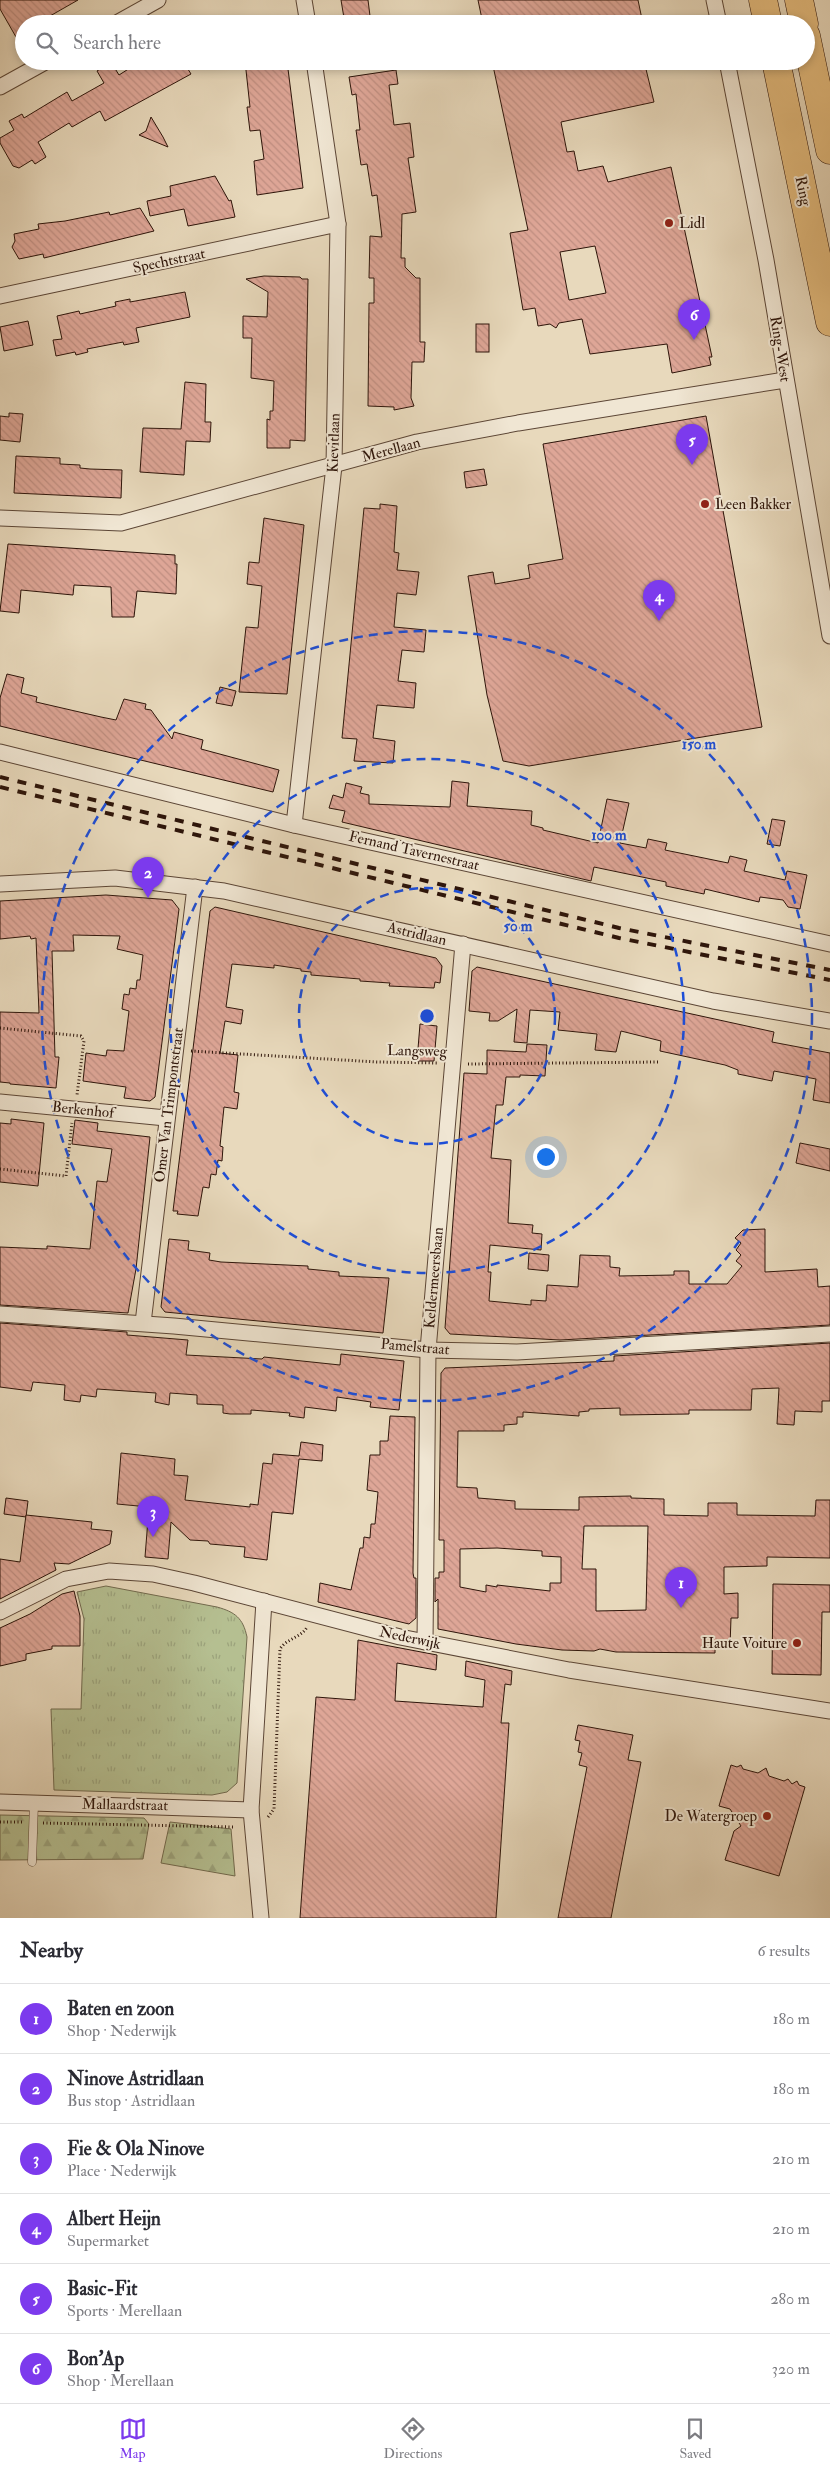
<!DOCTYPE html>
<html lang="en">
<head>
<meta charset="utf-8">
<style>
	body { margin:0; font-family:"IM FELL Double Pica",serif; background:#f7f7f7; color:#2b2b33 }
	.you { position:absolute; left:545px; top:1156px; width:18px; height:18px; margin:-12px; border:4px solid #fff; border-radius:50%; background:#1a73e8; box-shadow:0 0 0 8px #1a73e833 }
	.badge { display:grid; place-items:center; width:32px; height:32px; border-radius:50%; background:#7c3aed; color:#fff; font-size:16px; font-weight:700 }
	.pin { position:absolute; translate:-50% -41px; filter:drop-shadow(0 1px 2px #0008) }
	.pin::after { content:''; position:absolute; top:26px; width:18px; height:15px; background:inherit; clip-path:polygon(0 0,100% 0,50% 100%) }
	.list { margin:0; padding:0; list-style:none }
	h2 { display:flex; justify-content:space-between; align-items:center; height:65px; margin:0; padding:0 20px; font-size:21px }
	h2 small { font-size:16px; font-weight:400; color:#7c7c81 }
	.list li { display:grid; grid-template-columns:32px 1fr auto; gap:15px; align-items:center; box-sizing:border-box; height:70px; padding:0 20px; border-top:1px solid #e1e1e2 }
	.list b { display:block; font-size:19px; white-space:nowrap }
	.list p { margin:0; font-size:16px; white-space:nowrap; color:#7c7c81 }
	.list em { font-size:16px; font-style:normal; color:#7c7c81 }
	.icon { flex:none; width:28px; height:28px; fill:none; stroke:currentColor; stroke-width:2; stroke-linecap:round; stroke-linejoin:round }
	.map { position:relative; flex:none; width:830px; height:1918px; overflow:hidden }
	.search { position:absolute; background:#fff; box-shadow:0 2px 8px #0003; left:15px; right:15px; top:15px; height:55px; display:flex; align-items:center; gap:12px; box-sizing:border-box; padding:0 18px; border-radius:28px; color:#7c7c81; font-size:19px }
	.sheet { height:485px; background:#fff }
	nav { display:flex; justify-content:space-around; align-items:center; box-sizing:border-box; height:70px; border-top:1px solid #e1e1e2; background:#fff; font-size:14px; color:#7c7c81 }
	nav a { display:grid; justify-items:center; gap:2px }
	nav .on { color:#7c3aed }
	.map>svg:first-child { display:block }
	.grass { fill:url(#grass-tufts); stroke:#726a4e }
	.forest { fill:url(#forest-firs); stroke:#726a4e }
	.building { fill:url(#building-back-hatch); stroke:#2e150a; fill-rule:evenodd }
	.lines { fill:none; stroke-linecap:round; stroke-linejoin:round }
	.lane-casing { stroke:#5c4636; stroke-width:9 }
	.street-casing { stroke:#5c4636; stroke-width:17 }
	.highway-casing { stroke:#2e150a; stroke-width:29 }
	.path { stroke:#2e150a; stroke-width:3; stroke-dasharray:1 2.5; stroke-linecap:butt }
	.lane { stroke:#f0e6d3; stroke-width:8 }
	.street { stroke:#f0e6d3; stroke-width:15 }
	.highway { stroke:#e4bc7e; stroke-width:28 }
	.rail { stroke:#2e150a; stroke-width:4; stroke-dasharray:9 9; stroke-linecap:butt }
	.ring { fill:none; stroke:#1d4ed8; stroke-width:2.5; stroke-dasharray:9 6 }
	.poi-dot { fill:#8f2418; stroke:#f0e6d3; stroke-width:2 }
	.labels { text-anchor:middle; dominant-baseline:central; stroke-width:4; stroke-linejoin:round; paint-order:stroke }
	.street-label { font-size:15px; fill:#2e150a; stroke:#f0e6d3 }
	.poi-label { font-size:15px; fill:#2e150a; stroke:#f0e6d3; text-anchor:start }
	.centre { fill:#1d4ed8; stroke:#f0e6d3; stroke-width:2.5 }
	.ring-label { font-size:15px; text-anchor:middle; font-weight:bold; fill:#1d4ed8; stroke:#f0e6d3; stroke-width:4; stroke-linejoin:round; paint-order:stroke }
</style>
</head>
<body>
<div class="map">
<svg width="830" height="1918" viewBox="0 0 830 1918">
	<defs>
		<pattern id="grass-tufts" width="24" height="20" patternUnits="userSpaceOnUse" patternTransform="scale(1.25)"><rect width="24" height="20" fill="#b5bf91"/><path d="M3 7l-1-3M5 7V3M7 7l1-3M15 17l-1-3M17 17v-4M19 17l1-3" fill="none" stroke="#9ca37c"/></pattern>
		<pattern id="forest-firs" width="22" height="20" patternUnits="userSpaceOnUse" patternTransform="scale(1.25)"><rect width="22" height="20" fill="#b5bf91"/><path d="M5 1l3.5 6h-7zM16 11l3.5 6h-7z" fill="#9ca37c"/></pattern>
		<pattern id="building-back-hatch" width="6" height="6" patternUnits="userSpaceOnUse" patternTransform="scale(1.25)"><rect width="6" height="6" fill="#dea697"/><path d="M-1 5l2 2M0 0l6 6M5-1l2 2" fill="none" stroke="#bf8e81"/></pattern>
	</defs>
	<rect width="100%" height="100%" fill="#e8d9bc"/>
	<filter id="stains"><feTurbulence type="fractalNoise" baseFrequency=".004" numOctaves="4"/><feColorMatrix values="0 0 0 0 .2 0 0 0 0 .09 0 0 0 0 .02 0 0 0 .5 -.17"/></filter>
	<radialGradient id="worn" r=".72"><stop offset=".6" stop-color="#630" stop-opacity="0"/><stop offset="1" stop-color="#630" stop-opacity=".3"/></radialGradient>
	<path class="grass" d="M106,1586L217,1607C235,1612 243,1618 247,1637L237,1783L227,1792L212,1795L54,1790L51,1709H81L84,1619L77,1592Z"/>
	<g class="forest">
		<polygon points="0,1815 144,1818 149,1824 143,1859 0,1860"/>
		<polygon points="170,1822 231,1829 235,1876 161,1863"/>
	</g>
	<g class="building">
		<polygon points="0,0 78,0 36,24 24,24 24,51 0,9"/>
		<polygon points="341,0 368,0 371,24 345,24"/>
		<polygon points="478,0 638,0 643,24 483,24"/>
		<polygon points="141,61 183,61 191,74 105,121 100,111 72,127 69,123 38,142 46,157 35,164 32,160 19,168 13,166 0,143 0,138 14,130 9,121 22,114 24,118 67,92 72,101 104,83 97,71 111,62 119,75"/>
		<polygon points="245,61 287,61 303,188 257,195 254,161 264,159 260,130 250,131 247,107 250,107"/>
		<path d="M492,61H644L654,102L561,122L567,152L574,151L578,171L603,166L608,182L671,167L712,357H709L711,365L672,373L667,344L590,354L582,319L559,323L556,328L550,324L538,326L535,308L523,310L510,233L528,230ZM595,246L606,293L569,300L560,252Z"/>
		<polygon points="396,70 398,84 389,85 394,125 410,123 414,157 408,158 416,212 402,214 401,258 405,258 405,267 416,278 420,278 420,342 425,342 424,362 412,362 411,398 414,406 394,410 394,407 368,406 369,303 374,303 374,278 369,278 370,236 382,237 377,195 372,196 367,164 361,165 356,130 360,130 356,94 352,95 349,77"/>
		<polygon points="151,117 163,137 168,147 139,135 146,131"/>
		<polygon points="215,176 229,201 231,200 235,217 188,226 184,209 150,216 147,201 171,196 170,186"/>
		<polygon points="140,208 154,231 44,258 43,254 19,259 12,247 15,241 14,234 39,229 38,224 65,221 109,212 110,215"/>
		<polygon points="264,276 300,277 302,279 308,279 305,441 290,440 290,448 267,448 267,419 270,420 270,411 273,411 274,381 251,378 252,338 243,338 243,316 267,317 268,292 246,279"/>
		<polygon points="185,292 190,317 136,328 139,342 124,345 123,342 87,349 88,352 76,355 75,352 56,356 53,340 62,339 57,316 79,311 80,314 116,306 115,302 130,299 130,302"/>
		<polygon points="28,321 33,345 4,351 0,327"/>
		<rect x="476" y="324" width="13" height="28"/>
		<polygon points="185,382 206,384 205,422 211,422 210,442 186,441 184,475 140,472 143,428 181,429"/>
		<polygon points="9,413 23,414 20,442 0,440 0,416 9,417"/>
		<polygon points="706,416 762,727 529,766 503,761 487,695 468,576 493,572 495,584 530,578 528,565 563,559 543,444"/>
		<polygon points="16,456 60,458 60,464 80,465 80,468 90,469 122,470 121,498 14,493"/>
		<polygon points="484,469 487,485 466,488 464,472"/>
		<polygon points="380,504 397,506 394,552 399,553 397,570 419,572 416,595 397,593 394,627 426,630 424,652 402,650 398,681 416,683 414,708 377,705 373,738 395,741 393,763 354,761 357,739 342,738 364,508 380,509"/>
		<polygon points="264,518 304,525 287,694 239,692 246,627 258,628 262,586 247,584 249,562 259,563"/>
		<polygon points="8,544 175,555 175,564 177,564 176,594 137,591 134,617 112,617 111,587 74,585 73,595 21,590 19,613 0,611"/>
		<polygon points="7,674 24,678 21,693 37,697 36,702 101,717 116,720 124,699 146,704 145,709 151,710 172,739 174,732 203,740 201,749 279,770 273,792 0,726 0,698"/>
		<polygon points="220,687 236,691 232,706 216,703"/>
		<polygon points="452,781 469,783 467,806 532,811 531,825 543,828 543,830 598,843 607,799 629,803 620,843 646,848 648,839 667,843 665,850 728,863 730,856 747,860 744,871 785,880 787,871 807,875 800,909 788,907 783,900 760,897 759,902 705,889 704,894 666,886 666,882 594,867 591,881 342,822 345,811 329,808 333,795 343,798 346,783 362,787 360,793 369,795 369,804 450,807"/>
		<polygon points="772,819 785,821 780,846 767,844"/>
		<polygon points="106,895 172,900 179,909 155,1097 150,1101 124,1098 126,1087 83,1081 86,1053 106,1056 107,1050 124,1051 129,1011 122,1009 124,994 129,995 130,988 136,989 137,980 140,980 143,955 117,949 120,936 73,935 74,951 52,951 55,1057 59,1057 56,1088 10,1084 10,1083 0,1082 0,1012 39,1013 36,938 31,939 30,936 0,939 0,901"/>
		<polygon points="215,907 436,958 442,966 440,983 435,982 434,988 389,986 390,983 360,981 360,979 311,975 311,972 301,971 301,969 274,965 274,968 232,964 226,1007 243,1010 241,1024 225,1021 220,1053 238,1055 234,1092 239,1093 237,1109 224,1107 220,1146 223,1147 222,1161 218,1160 216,1175 211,1174 209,1188 203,1187 198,1216 177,1214 178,1211 173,1211 210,911"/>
		<polygon points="477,967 774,1032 772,1042 830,1053 830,1103 813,1100 816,1079 774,1071 772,1081 738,1074 738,1070 725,1065 660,1051 661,1041 621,1031 616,1052 595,1050 597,1034 558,1030 560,1012 530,1010 527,1043 514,1042 517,1009 498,1021 489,1021 490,1013 469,1011 472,971"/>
		<polygon points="420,1024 437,1026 434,1061 417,1061"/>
		<polygon points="527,1044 547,1045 545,1076 520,1075 520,1077 506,1077 503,1105 496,1105 491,1158 511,1160 508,1223 533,1225 532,1233 542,1234 541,1250 490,1245 488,1272 491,1272 489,1301 531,1305 531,1300 546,1301 547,1285 578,1287 580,1255 610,1256 610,1267 620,1268 619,1276 674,1275 674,1271 689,1271 689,1284 727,1284 742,1266 736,1261 741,1255 736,1250 741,1243 735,1238 743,1230 765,1229 765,1272 817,1269 818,1287 830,1286 830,1325 560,1340 450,1334 445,1328 464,1073 487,1074 487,1050 526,1052"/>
		<polygon points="11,1119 44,1123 38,1186 0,1182 0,1123 11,1124"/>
		<polygon points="75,1120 98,1123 97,1131 150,1137 136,1269 128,1313 0,1305 0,1247 47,1249 47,1246 90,1249 97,1181 107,1182 112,1149 72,1144"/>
		<polygon points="800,1143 830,1149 830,1171 796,1163"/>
		<polygon points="169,1239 189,1241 188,1250 210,1253 209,1260 221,1262 308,1266 308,1269 339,1272 339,1276 389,1278 383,1333 165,1312 161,1307"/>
		<polygon points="529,1253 549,1255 548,1271 528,1269"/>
		<polygon points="0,1323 127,1332 127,1335 188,1340 186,1355 262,1359 264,1357 340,1365 341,1354 404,1361 399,1410 370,1407 371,1402 337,1397 336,1411 305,1407 304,1418 289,1416 290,1413 251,1410 251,1414 230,1414 223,1413 223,1405 197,1404 197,1395 170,1393 169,1405 155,1402 156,1393 97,1389 96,1397 81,1395 80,1402 64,1400 65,1385 33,1382 31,1391 0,1387"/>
		<path d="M830,1343V1401H822V1412L795,1411L794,1425L777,1424L779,1388L752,1389L751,1410H689V1414L620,1415V1408L589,1409V1411L579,1412V1416L523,1412V1417H517V1424L504,1425V1431H458L457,1487L477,1488L478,1498L515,1501V1509L579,1510V1497L631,1496V1498L664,1499V1515L708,1516V1503H737V1515L815,1516L816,1500H830V1558L767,1557V1566L724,1567V1594L738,1593V1618H731L730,1646H715V1653L616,1652L600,1649L594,1651L562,1650L516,1644L438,1629V1599L435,1602V1578H439V1572H444V1540H439L441,1373L445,1368L614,1361V1356ZM584,1526H648L646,1610L596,1611V1569H582ZM497,1548L542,1551V1556L561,1557V1583H550V1591L497,1585V1587L486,1585V1592L460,1587V1549Z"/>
		<polygon points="390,1416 415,1417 413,1573 414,1578 416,1578 416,1618 409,1624 318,1602 320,1583 351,1590 360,1548 363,1548 364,1537 370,1538 371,1524 375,1524 378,1492 367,1490 370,1455 380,1455 380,1441 388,1441"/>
		<polygon points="301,1442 323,1445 322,1461 299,1459 293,1514 272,1512 267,1560 244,1557 245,1547 210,1544 208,1541 190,1540 171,1522 168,1559 145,1557 149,1507 117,1504 121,1453 175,1459 174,1475 188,1476 185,1500 250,1507 250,1504 258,1505 263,1463 272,1464 273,1454 299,1456"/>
		<polygon points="6,1498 28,1501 26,1517 4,1514"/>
		<polygon points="26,1515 92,1522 91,1529 112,1531 110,1544 69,1564 54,1563 56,1570 0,1599 0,1559 20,1562"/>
		<polygon points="773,1584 830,1585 830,1612 822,1612 821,1675 772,1674"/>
		<polygon points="74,1591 80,1616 80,1646 52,1646 52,1649 26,1654 26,1660 0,1666 0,1628 30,1614 62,1594"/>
		<polygon points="358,1640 437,1655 436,1670 397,1663 395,1701 483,1707 485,1680 465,1676 466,1661 512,1671 511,1685 505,1684 501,1723 509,1723 496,1918 300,1918 316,1697 355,1700"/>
		<polygon points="578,1725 633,1735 628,1760 641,1762 611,1918 558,1918 587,1767 579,1765 582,1753 578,1752 580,1741 575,1740"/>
		<polygon points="731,1765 737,1767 741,1765 743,1769 758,1773 766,1768 769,1776 784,1781 788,1779 792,1784 797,1781 799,1785 805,1787 779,1876 725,1860 734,1831 741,1826 730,1809 719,1806"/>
	</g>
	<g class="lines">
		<defs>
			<polyline id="lane" points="32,1862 34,1803"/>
			<g id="street">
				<polyline points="304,0 308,24"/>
				<polyline points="714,0 719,24"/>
				<polyline points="115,24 158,0"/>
				<polyline points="727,61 766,260 830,636"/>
				<polyline points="0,87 47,61"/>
				<polyline points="0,296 338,224"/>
				<polyline points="0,518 121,523 417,442 518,423 785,380"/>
				<polyline points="0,752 294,825 830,944"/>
				<polyline points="294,825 334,466 338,224 314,61"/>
				<polyline points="0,884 115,878 224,891 713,1001 830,1021"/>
				<polyline points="0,1102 166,1118"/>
				<polyline points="0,1314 174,1326 428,1350 517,1352 830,1334"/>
				<polyline points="143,1323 195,887"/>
				<polyline points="0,1612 66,1579 109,1571 153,1574 194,1583 400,1637 569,1670 830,1711"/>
				<polyline points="425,1642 428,1350 463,944"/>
				<polyline points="0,1802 251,1810 264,1601"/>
				<polyline points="251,1810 261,1918"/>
			</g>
			<g id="highway">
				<polyline points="763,0 768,24"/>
				<polyline points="799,0 804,24"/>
				<polyline points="806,36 830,150"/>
				<polyline points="776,61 830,322"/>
			</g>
		</defs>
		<use href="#lane" class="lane-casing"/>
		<use href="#street" class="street-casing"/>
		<use href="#highway" class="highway-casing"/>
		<g class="path">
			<polyline points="0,1028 81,1036 84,1041 77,1095"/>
			<polyline points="191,1051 377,1062 439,1063"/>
			<polyline points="468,1064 658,1062"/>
			<polyline points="0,1169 66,1176 72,1123"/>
			<path d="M268,1817L274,1809L280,1649C287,1638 301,1638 307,1627"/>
			<polyline points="0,1822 22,1822"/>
			<polyline points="43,1823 234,1827"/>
		</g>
		<use href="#lane" class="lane"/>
		<use href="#street" class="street"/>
		<use href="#highway" class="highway"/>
		<g class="rail">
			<polyline points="0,777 619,928 830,970"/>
			<polyline points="0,787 619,938 830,980"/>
		</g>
	</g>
	<g class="ring">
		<circle cx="427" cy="1016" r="128"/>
		<circle cx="427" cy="1016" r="257"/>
		<circle cx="427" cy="1016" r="385"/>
	</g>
	<g class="poi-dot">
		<circle cx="669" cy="223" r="5"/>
		<circle cx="705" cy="504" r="5"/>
		<circle cx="797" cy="1643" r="5"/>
		<circle cx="767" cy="1816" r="5"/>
	</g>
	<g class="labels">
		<g class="street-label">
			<text transform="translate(803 191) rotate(78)">Ring</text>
			<text transform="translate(169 261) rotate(-12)">Spechtstraat</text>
			<text transform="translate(780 349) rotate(81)">Ring-West</text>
			<text transform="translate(334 443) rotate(-88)">Kievitlaan</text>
			<text transform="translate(391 450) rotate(-15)">Merellaan</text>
			<text transform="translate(414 851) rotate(13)">Fernand Tavernestraat</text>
			<text transform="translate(417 934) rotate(13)">Astridlaan</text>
			<text transform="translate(417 1051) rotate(1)">Langsweg</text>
			<text transform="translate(169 1105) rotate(-83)">Omer Van Trimpontstraat</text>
			<text transform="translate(83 1110) rotate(6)">Berkenhof</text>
			<text transform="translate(434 1278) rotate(-85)">Keldermeersbaan</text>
			<text transform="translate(415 1347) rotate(5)">Pamelstraat</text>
			<text transform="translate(410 1638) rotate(12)">Nederwijk</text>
			<text transform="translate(125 1805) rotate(1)">Mallaardstraat</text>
		</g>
		<g class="poi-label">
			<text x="679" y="223">Lidl</text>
			<text x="715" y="504">Leen Bakker</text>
			<text x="787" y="1643" text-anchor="end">Haute Voiture</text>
			<text x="757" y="1816" text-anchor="end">De Watergroep</text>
		</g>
	</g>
	<circle cx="427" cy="1016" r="8" class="centre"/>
	<g class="ring-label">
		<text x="699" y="749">150 m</text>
		<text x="609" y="840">100 m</text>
		<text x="518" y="931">50 m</text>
	</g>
	<rect width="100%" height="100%" filter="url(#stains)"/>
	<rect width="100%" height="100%" fill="url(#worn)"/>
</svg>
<div class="you"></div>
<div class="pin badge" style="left:681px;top:1608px">1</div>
<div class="pin badge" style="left:148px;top:898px">2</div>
<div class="pin badge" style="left:153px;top:1537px">3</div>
<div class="pin badge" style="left:659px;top:621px">4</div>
<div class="pin badge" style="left:692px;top:465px">5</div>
<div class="pin badge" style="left:694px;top:340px">6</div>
<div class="search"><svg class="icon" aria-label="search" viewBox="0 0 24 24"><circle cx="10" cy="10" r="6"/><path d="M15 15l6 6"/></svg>Search here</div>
</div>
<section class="sheet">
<h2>Nearby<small>6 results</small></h2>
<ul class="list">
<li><span class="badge">1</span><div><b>Baten en zoon</b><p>Shop · Nederwijk</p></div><em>180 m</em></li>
<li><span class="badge">2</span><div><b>Ninove Astridlaan</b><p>Bus stop · Astridlaan</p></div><em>180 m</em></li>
<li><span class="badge">3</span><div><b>Fie &amp; Ola Ninove</b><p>Place · Nederwijk</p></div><em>210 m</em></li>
<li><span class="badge">4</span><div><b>Albert Heijn</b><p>Supermarket</p></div><em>210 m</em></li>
<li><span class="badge">5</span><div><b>Basic-Fit</b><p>Sports · Merellaan</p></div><em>280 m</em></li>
<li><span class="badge">6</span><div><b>Bon'Ap</b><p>Shop · Merellaan</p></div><em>320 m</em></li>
</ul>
</section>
<nav>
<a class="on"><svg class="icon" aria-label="map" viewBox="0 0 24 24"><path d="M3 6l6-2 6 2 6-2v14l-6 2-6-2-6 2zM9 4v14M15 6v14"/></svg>Map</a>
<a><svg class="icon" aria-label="directions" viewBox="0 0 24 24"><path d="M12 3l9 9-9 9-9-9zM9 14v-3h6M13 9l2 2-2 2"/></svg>Directions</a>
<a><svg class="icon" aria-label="saved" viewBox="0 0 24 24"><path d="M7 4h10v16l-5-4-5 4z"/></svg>Saved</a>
</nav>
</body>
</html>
